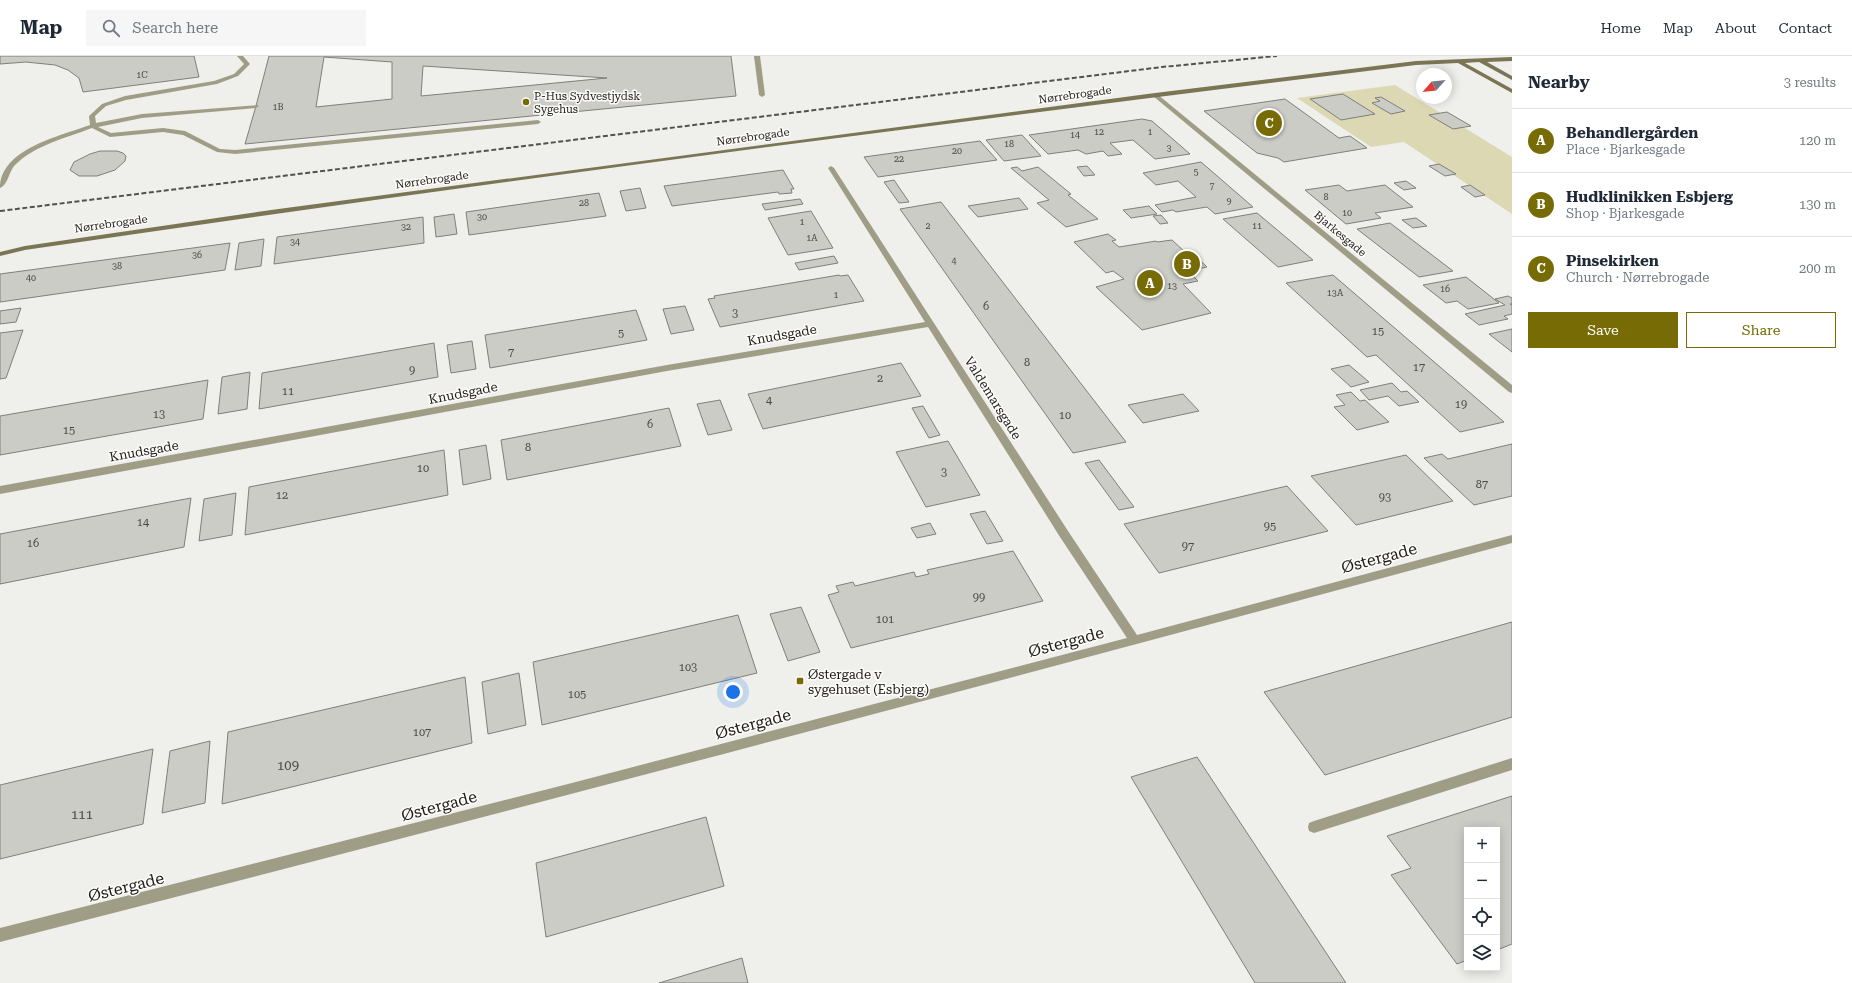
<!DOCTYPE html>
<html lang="en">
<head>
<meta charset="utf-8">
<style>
	body { margin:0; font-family:"Roboto Serif",serif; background:#f6f6f7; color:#1f2937 }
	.controls { position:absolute; right:12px; bottom:12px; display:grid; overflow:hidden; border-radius:0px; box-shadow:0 2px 10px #0003 }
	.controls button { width:36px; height:36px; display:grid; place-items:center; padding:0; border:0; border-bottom:1px solid #e0e1e3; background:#fff; color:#1f2937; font:20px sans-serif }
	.compass { position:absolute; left:1416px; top:12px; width:36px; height:36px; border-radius:50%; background:#fff; box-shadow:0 2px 10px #0003; rotate:243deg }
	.you { position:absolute; left:733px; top:636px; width:14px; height:14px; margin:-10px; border:3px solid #fff; border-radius:50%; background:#1a73e8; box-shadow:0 0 0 6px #1a73e833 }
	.badge { display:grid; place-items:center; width:26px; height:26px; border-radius:50%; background:#766b04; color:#fff; font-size:13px; font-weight:700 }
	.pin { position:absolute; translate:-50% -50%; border:2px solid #fff; box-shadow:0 1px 4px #0006 }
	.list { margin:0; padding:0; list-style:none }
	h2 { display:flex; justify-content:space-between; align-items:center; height:52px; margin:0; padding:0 16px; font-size:17px }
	h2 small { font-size:13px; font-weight:400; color:#747a83 }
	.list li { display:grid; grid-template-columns:26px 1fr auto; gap:12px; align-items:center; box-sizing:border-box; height:64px; padding:0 16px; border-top:1px solid #e0e1e3 }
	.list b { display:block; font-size:15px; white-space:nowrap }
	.list p { margin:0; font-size:13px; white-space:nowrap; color:#747a83 }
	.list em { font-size:13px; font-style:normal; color:#747a83 }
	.actions { display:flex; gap:8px; padding:12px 16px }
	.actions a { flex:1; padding:9px 0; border:1px solid #766b04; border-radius:0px; text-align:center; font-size:14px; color:#766b04 }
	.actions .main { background:#766b04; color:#fff }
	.icon { flex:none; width:22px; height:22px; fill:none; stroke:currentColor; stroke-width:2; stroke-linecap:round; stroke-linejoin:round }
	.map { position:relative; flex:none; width:1512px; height:927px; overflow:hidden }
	header { display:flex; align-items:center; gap:24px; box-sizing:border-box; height:56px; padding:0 20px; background:#fff; border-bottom:1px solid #e0e1e3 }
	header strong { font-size:19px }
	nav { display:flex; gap:22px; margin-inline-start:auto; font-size:14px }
	.search { width:280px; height:36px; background:#f6f6f7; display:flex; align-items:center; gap:10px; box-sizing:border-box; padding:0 14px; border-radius:0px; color:#747a83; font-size:15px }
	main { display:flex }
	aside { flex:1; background:#fff }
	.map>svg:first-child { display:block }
	.green { fill:#dcd8b4 }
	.building { fill:#ccccc7; stroke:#7f7f7b; fill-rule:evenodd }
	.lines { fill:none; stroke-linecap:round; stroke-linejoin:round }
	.lane { fill:#a09d87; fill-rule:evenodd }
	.street { fill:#a09d87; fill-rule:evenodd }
	.secondary { fill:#7a7655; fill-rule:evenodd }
	.rail { stroke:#51514e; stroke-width:2; stroke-dasharray:5 2.5; stroke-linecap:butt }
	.poi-dot { fill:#766b04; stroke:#fdfcf8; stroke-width:1.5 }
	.labels { text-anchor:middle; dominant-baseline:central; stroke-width:3; stroke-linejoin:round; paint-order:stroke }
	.far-number-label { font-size:9px; fill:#484845 }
	.far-street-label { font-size:11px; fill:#1c1c1a; stroke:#fdfcf8 }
	.far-poi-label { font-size:11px; fill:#1c1c1a; stroke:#fdfcf8; text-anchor:start }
	.number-label { font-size:11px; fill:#484845 }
	.street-label { font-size:13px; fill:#1c1c1a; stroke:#fdfcf8 }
	.poi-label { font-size:13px; fill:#1c1c1a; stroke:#fdfcf8; text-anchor:start }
	.near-number-label { font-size:13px; fill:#484845 }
	.near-street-label { font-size:16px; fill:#1c1c1a; stroke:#fdfcf8 }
</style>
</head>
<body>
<header>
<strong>Map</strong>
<div class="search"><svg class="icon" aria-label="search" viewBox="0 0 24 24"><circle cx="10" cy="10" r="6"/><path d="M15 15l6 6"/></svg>Search here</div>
<nav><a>Home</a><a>Map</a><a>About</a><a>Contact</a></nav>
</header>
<main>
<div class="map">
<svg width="1512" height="927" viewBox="0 0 1512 927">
	<rect width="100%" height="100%" fill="#efefeb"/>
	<polygon class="green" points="1395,29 1512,101 1512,158 1404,86 1371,91 1297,42"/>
	<g class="building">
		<polygon points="0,0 194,0 199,21 83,36 79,22 68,14 55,9 26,6 0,8"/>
		<path d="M269,0H731L736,40L245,88L256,50ZM324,1L392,6V43L316,51ZM423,10L607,22L421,40Z"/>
		<polygon points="1343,38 1375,58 1341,64 1310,43"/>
		<polygon points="1381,41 1405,55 1391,58 1372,47 1380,45 1375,42"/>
		<polygon points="1285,43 1339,82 1350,80 1367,92 1284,106 1278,102 1257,97 1204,55"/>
		<polygon points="1447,56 1471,70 1453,73 1429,59"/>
		<polygon points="1142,63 1152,65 1190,98 1155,103 1133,84 1110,87 1122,98 1108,100 1103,95 1086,98 1078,94 1048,98 1029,79"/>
		<polygon points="1022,79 1041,100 1004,105 986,84"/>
		<polygon points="980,85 997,104 878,121 864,101"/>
		<polygon points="100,95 117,95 123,97 126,100 125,105 115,114 97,120 79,120 70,114 74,106 90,98"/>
		<polygon points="1201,106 1253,151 1215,158 1207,151 1176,156 1173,154 1162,156 1155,149 1196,141 1178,125 1156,129 1143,117"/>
		<polygon points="1439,108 1456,118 1445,120 1429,110"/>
		<polygon points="1087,110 1095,119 1084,120 1077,111"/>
		<polygon points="1017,111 1022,115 1038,111 1071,138 1068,139 1098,163 1066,171 1037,147 1049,144 1011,112"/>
		<polygon points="783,114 794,133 791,133 792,137 779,138 778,136 672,150 664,130"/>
		<polygon points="894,124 909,146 899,147 884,126"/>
		<polygon points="1406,125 1416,132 1404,134 1394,127"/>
		<polygon points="1339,129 1347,135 1385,129 1413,151 1375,157 1381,162 1346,168 1305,134"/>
		<polygon points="1470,129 1485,139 1475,141 1461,131"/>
		<polygon points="640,132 646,152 626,155 620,135"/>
		<polygon points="599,137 606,160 469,179 466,156"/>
		<polygon points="1019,142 1028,153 978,161 968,150"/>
		<polygon points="800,143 803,148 765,154 762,148"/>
		<polygon points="941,146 1126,386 1073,397 900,153"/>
		<polygon points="1149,150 1157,158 1131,162 1123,154"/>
		<polygon points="811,155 833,192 788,199 768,162"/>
		<polygon points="1257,157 1313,204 1278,211 1223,163"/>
		<polygon points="454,158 457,178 436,181 434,161"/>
		<polygon points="1161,159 1168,167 1160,168 1153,160"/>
		<polygon points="423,161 424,187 274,208 277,181"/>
		<polygon points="1416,162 1427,170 1413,172 1402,164"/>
		<polygon points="1390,167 1453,215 1419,221 1357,173"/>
		<polygon points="1108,178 1116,184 1112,185 1119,191 1156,185 1157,186 1172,184 1185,196 1190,195 1207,211 1188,215 1198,225 1183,228 1211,257 1142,274 1096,231 1124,223 1113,215 1106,217 1074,186"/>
		<polygon points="264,183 261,210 235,214 239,187"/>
		<polygon points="230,187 225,214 0,246 0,218"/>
		<polygon points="834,200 838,207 799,214 795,207"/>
		<polygon points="839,219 840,220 848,219 864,245 720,271 708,243 715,242 714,240"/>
		<polygon points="1333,219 1504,366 1460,376 1376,299 1367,301 1286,227"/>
		<polygon points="1466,221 1499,247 1468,253 1457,245 1446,247 1423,229"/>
		<polygon points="1508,240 1512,242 1512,248 1510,248 1512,249 1512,258 1504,260 1508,263 1479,269 1465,258 1505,249 1495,243"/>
		<polygon points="685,250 694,274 671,278 663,253"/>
		<polygon points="21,252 16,266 0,268 0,255"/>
		<polygon points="636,254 647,284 490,312 485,279"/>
		<polygon points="1512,273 1512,296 1489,278"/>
		<polygon points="23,274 6,322 0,323 0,277"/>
		<polygon points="472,285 476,313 451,317 447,289"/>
		<polygon points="434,287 438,321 259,353 262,317"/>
		<polygon points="901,307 921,340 763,373 748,338"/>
		<polygon points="1349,309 1369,326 1351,331 1331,313"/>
		<polygon points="250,316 247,353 218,358 222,321"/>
		<polygon points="208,324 203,363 0,399 0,360"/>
		<polygon points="1392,327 1401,336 1407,335 1419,346 1399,350 1388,340 1369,344 1360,334"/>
		<polygon points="1351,336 1360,345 1365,344 1389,366 1357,374 1334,351 1345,349 1336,339"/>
		<polygon points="1183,338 1199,355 1143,367 1128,349"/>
		<polygon points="720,344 732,374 708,379 697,348"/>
		<polygon points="923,350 940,379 929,382 912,352"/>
		<polygon points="669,352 681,390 507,424 501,384"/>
		<polygon points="948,385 980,439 926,451 896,396"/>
		<polygon points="1512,388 1512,440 1474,449 1424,402 1442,398 1448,403"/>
		<polygon points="486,389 491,423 463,429 459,394"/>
		<polygon points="444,394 448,439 245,479 249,431"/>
		<polygon points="1406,399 1453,445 1356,469 1311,420"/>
		<polygon points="1099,404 1134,451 1119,454 1085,407"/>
		<polygon points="1287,430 1328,475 1159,517 1124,468"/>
		<polygon points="236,437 232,479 199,485 204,443"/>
		<polygon points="191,442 184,491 0,528 0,478"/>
		<polygon points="985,455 1003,485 987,488 970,458"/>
		<polygon points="930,467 936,478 917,482 911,472"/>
		<polygon points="1013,495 1043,545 851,592 828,539 839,536 836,530 853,526 855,530 914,516 916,521 929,518 927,514"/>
		<polygon points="801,551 820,596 788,605 770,558"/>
		<polygon points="738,559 757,617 542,669 533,606"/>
		<polygon points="1512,566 1512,661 1325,719 1264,636"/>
		<polygon points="519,617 526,669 488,678 482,626"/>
		<polygon points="465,621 472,687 222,748 228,676"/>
		<polygon points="210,685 205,747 162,757 170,695"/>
		<polygon points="153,693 143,768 0,803 0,729"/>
		<polygon points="1197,701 1346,927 1255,927 1131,721"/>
		<polygon points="1512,740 1512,888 1497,894 1497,774 1467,774 1467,904 1457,908 1391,819 1411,812 1387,780"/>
		<polygon points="706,761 724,830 546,881 536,807"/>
		<polygon points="742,902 748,927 659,927"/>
	</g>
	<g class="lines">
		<g class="lane">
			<path d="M237,0H243L250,8L238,20L217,28L126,44L106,50L95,60L96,67L142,58L258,49L259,50L256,52L142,62L98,71L111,77L163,72L185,75L220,93L235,94L538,64L541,66L538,68L235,98L217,96L183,79L163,76L110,81L92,72C66,82 35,89 15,109C9,115 8,129 0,132C0,93 60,80 90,69L89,60L102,48L125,40L214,25L234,18L244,8Z"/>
			<polygon points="754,0 760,0 765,39 762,41 759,39"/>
			<polygon points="1512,702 1512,714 1314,777 1309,775 1308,771 1309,767 1314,765"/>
		</g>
		<g class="street">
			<polygon points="1153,38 1157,38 1512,329 1512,337 1509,336 1153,40"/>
			<path d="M831,110L834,112L1068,475L1137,579L1512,479V487C1009,623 505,757 0,886V872L568,728L1127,582L1060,481L928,271L667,315L0,438V430L667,309L925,266L828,112Z"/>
		</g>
		<path class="secondary" d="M1512,1V5L1487,6L1512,20V24L1479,6L1465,7L1512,33V37L1458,7L1416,9C952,66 488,126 25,194L0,200V196L25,190L271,154L1155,37L1416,5Z"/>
		<polyline class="rail" points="0,155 1162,11 1277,0"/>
	</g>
	<g class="poi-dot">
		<circle cx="526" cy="46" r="4"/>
		<rect x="796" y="621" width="8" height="8" rx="2"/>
	</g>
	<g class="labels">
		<g class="far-number-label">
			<text x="142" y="19">1C</text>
			<text x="278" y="51">1B</text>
			<text x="1099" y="76">12</text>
			<text x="1150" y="76">1</text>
			<text x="1075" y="79">14</text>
			<text x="1009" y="88">18</text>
			<text x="1169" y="92">3</text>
			<text x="957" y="95">20</text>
			<text x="899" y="103">22</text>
			<text x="1196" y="116">5</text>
			<text x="1212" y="130">7</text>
			<text x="1326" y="141">8</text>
			<text x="1229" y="145">9</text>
			<text x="584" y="147">28</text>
			<text x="1347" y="157">10</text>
			<text x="482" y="161">30</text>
			<text x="802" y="166">1</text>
			<text x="928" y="170">2</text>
			<text x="1257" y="170">11</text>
			<text x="406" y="171">32</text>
			<text x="812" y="182">1A</text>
			<text x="295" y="186">34</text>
			<text x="197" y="199">36</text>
			<text x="954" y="205">4</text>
			<text x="117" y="210">38</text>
			<text x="31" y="222">40</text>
			<text x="1172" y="230">13</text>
			<text x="1445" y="233">16</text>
			<text x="1335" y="237">13A</text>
			<text x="836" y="239">1</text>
		</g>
		<g class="far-street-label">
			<text transform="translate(1075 39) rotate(-8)">Nørrebrogade</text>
			<text transform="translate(753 81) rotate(-8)">Nørrebrogade</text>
			<text transform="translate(432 124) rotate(-8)">Nørrebrogade</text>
			<text transform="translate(111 168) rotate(-8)">Nørrebrogade</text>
			<text transform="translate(1340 178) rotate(40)">Bjarkesgade</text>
		</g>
		<g class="far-poi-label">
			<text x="534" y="40">P-Hus Sydvestjydsk<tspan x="534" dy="13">Sygehus</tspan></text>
		</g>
		<g class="number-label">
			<text x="986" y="250">6</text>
			<text x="735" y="257">3</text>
			<text x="1378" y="275">15</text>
			<text x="621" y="277">5</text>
			<text x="511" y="296">7</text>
			<text x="1027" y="306">8</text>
			<text x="1419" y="311">17</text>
			<text x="412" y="314">9</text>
			<text x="880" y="322">2</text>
			<text x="288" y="335">11</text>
			<text x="769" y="344">4</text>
			<text x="1461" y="348">19</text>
			<text x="159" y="358">13</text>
			<text x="1065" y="359">10</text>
			<text x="650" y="368">6</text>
			<text x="69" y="374">15</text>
			<text x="528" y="391">8</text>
			<text x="423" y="412">10</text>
			<text x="944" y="416">3</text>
			<text x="1482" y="428">87</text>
			<text x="282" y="439">12</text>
			<text x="1385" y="441">93</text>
			<text x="143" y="466">14</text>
			<text x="1270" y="470">95</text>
			<text x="33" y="487">16</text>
			<text x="1188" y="490">97</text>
			<text x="979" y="541">99</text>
			<text x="885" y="563">101</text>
			<text x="688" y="611">103</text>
			<text x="577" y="638">105</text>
			<text x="422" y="676">107</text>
		</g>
		<g class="street-label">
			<text transform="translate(782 279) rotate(-10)">Knudsgade</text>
			<text transform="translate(463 337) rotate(-11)">Knudsgade</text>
			<text transform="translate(993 342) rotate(58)">Valdemarsgade</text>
			<text transform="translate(144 395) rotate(-10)">Knudsgade</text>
		</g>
		<g class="poi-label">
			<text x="808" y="618">Østergade v<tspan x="808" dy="15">sygehuset (Esbjerg)</tspan></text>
		</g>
		<g class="near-number-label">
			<text x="288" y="709">109</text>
			<text x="82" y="758">111</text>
		</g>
		<g class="near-street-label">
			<text transform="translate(1379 502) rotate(-15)">Østergade</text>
			<text transform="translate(1066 586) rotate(-15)">Østergade</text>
			<text transform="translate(753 668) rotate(-15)">Østergade</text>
			<text transform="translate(439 750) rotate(-15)">Østergade</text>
			<text transform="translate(126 831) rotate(-14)">Østergade</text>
		</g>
	</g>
</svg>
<div class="controls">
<button>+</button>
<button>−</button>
<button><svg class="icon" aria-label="locate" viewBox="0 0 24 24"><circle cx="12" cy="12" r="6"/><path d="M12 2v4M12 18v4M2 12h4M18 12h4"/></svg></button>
<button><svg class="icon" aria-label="layers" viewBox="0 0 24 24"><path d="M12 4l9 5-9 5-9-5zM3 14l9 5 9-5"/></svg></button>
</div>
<svg class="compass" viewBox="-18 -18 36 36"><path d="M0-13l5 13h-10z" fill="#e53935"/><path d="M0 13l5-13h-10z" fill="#747a83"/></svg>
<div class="you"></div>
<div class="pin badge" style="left:1150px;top:227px">A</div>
<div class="pin badge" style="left:1187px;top:208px">B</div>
<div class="pin badge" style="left:1269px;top:67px">C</div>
</div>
<aside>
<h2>Nearby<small>3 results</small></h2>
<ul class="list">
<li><span class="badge">A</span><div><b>Behandlergården</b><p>Place · Bjarkesgade</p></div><em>120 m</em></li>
<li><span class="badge">B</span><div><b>Hudklinikken Esbjerg</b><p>Shop · Bjarkesgade</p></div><em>130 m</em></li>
<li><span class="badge">C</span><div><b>Pinsekirken</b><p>Church · Nørrebrogade</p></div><em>200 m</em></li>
</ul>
<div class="actions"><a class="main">Save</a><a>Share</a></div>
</aside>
</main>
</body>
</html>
